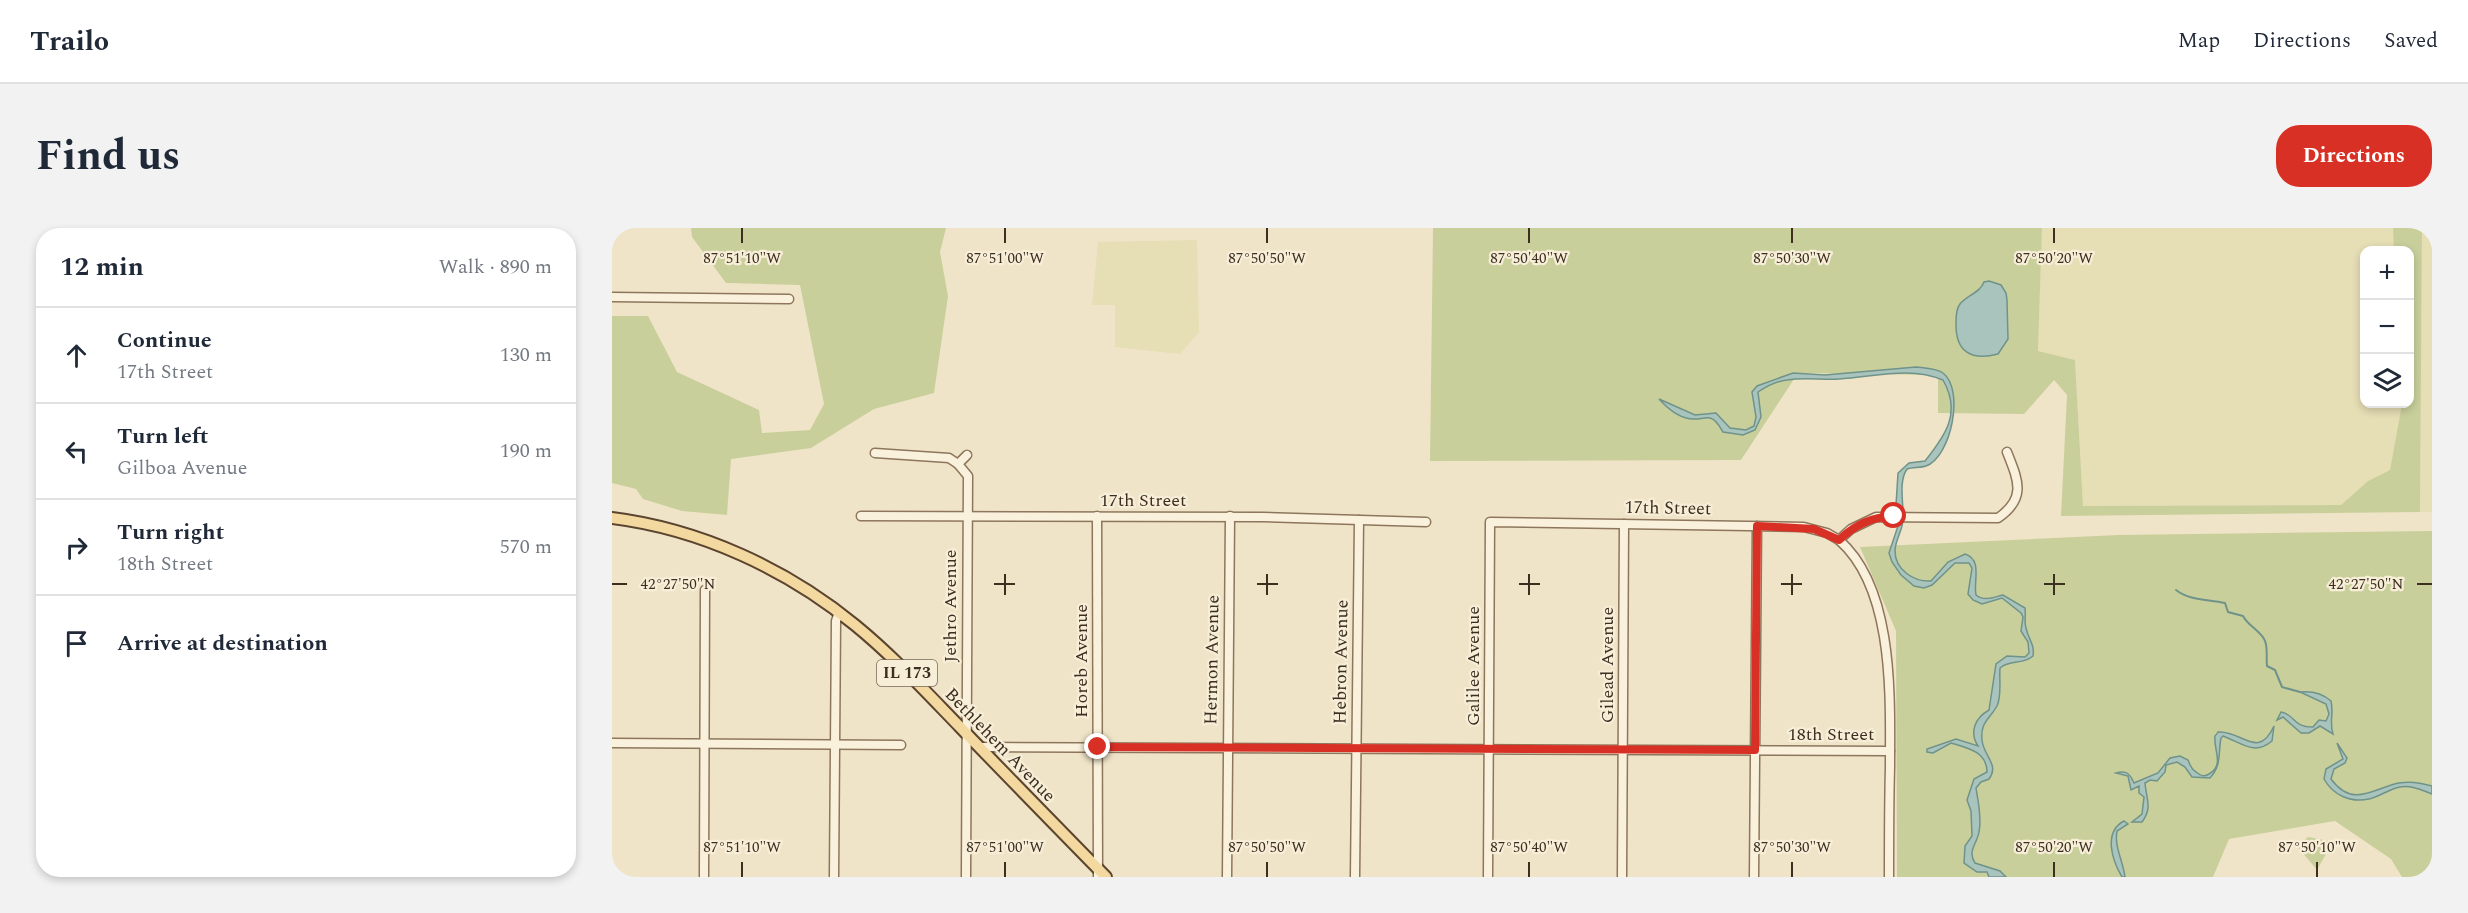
<!DOCTYPE html>
<html lang="en">
<head>
<meta charset="utf-8">
<style>
	body { margin:0; font-family:Spectral,serif; background:#f2f2f3; color:#1f2937 }
	.controls { position:absolute; right:18px; top:18px; display:grid; overflow:hidden; border-radius:12px; box-shadow:0 3px 9px #0003 }
	.controls button { width:54px; height:54px; display:grid; place-items:center; padding:0; border:0; border-bottom:2px solid #e0e1e3; background:#fff; color:#1f2937; font:30px sans-serif }
	.stop { position:absolute; width:18px; height:18px; margin:-14px; border:4px solid #d93025; border-radius:50%; background:#fff }
	.stop.end { background:#d93025; border-color:#fff; box-shadow:0 2px 6px #0008 }
	.list { margin:0; padding:0; list-style:none }
	h2 { display:flex; justify-content:space-between; align-items:center; height:78px; margin:0; padding:0 24px; font-size:26px }
	h2 small { font-size:20px; font-weight:400; color:#747a83 }
	.list li { display:grid; grid-template-columns:39px 1fr auto; gap:18px; align-items:center; box-sizing:border-box; height:96px; padding:0 24px; border-top:2px solid #e0e1e3 }
	.list b { display:block; font-size:22px; white-space:nowrap }
	.list p { margin:0; font-size:20px; white-space:nowrap; color:#747a83 }
	.list em { font-size:20px; font-style:normal; color:#747a83 }
	.icon { flex:none; width:33px; height:33px; fill:none; stroke:currentColor; stroke-width:2; stroke-linecap:round; stroke-linejoin:round }
	.map { position:relative; flex:none; width:1820px; height:649px; overflow:hidden; border-radius:24px }
	header { display:flex; align-items:center; gap:36px; box-sizing:border-box; height:84px; padding:0 30px; background:#fff; border-bottom:2px solid #e0e1e3 }
	header strong { font-size:28px }
	nav { display:flex; gap:33px; margin-inline-start:auto; font-size:21px }
	.intro { display:flex; align-items:center; justify-content:space-between; box-sizing:border-box; height:144px; padding:0 36px }
	h1 { margin:0; font-size:42px }
	.button { padding:15px 27px; border-radius:24px; background:#d93025; color:#fff; font-size:21px; font-weight:700 }
	main { display:flex; gap:36px; padding:0 36px }
	aside { flex:1; background:#fff; border-radius:24px; box-shadow:0 3px 9px #0003 }
	.map>svg:first-child { display:block }
	.farmland { fill:#e6deb5 }
	.green { fill:#c9cf9b }
	.water { fill:#a9c4bc; stroke:#6f938a; stroke-width:1.5 }
	.lines { fill:none; stroke-linecap:round; stroke-linejoin:round }
	.stream { stroke:#6f938a; stroke-width:2 }
	.minor-casing { stroke:#8d765c; stroke-width:11 }
	.major-casing { stroke:#5b4430; stroke-width:14 }
	.minor { stroke:#faf1dc; stroke-width:8 }
	.major { stroke:#f3d9a0; stroke-width:10 }
	.route { stroke:#d93025; stroke-width:8 }
	.ticks { fill:none; stroke:#3d2e20; stroke-width:2 }
	.labels { text-anchor:middle; dominant-baseline:central; stroke-width:4.5; stroke-linejoin:round; paint-order:stroke }
	.shield { fill:#f7eed8; stroke:#756857; stroke-width:1.5 }
	.shield-label { font-size:16px; font-weight:bold; fill:#3d2e20 }
	.street-label { font-size:18px; fill:#3d2e20; stroke:#f7eed8 }
	.ticks-label { font-size:15px; text-anchor:middle; fill:#3d2e20; stroke:#f7eed8; stroke-width:4.5; stroke-linejoin:round; paint-order:stroke }
</style>
</head>
<body>
<header>
<strong>Trailo</strong>
<nav><a>Map</a><a>Directions</a><a>Saved</a></nav>
</header>
<div class="intro"><h1>Find us</h1><a class="button">Directions</a></div>
<main>
<aside>
<h2>12 min<small>Walk · 890 m</small></h2>
<ul class="list">
<li><svg class="icon" aria-label="ahead" viewBox="0 0 24 24"><path d="M12 20V5M6 11l6-6 6 6"/></svg><div><b>Continue</b><p>17th Street</p></div><em>130 m</em></li>
<li><svg class="icon" aria-label="left" viewBox="0 0 24 24"><path d="M17 20v-9H6M10 6l-5 5 5 5"/></svg><div><b>Turn left</b><p>Gilboa Avenue</p></div><em>190 m</em></li>
<li><svg class="icon" aria-label="right" viewBox="0 0 24 24"><path d="M7 20v-9h11M14 6l5 5-5 5"/></svg><div><b>Turn right</b><p>18th Street</p></div><em>570 m</em></li>
<li><svg class="icon" aria-label="arrive" viewBox="0 0 24 24"><path d="M6 21V4h12l-3 4 3 4H6"/></svg><div><b>Arrive at destination</b></div></li>
</ul>
</aside>
<div class="map">
<svg width="1820" height="649" viewBox="0 0 1820 649">
	<rect width="100%" height="100%" fill="#f0e4c8"/>
	<g class="farmland">
		<polygon points="1430,0 1784,0 1785,22 1752,22 1752,176 1790,176 1778,242 1756,253 1729,277 1471,278 1463,132 1426,123"/>
		<polygon points="1810,0 1820,0 1820,284 1808,284"/>
		<polygon points="585,12 587,104 568,126 503,119 503,77 480,77 486,14"/>
	</g>
	<g class="green">
		<polygon points="79,0 334,0 328,24 336,68 322,165 262,181 199,220 119,231 115,287 70,283 31,271 24,261 0,255 0,88 36,88 65,144 147,182 150,205 198,202 212,176 188,57 114,55 80,9"/>
		<polygon points="821,0 1430,0 1426,123 1463,132 1471,278 1729,277 1756,253 1778,242 1790,176 1798,176 1798,22 1782,22 1781,0 1810,0 1808,284 1449,288 1455,167 1442,152 1412,186 1326,185 1326,147 1186,145 1129,232 818,233"/>
		<polygon points="1820,303 1820,649 1790,649 1779,631 1723,593 1617,611 1601,649 1285,649 1284,403 1248,319 1506,307"/>
		<polygon points="1696,609 1717,613 1719,617 1705,642 1685,618"/>
	</g>
	<g class="water">
		<path d="M1377,53L1389,57L1394,65L1395,72L1396,111L1386,126C1359,133 1343,124 1344,94C1344,88 1344,81 1348,76C1355,67 1368,65 1372,54Z"/>
		<path d="M1304,139C1312,140 1324,140 1331,145C1353,162 1339,229 1314,238C1308,240 1301,239 1295,241C1286,254 1292,276 1291,291C1291,302 1283,312 1283,323C1283,342 1302,354 1319,353L1336,334L1353,326C1371,332 1361,353 1364,367C1372,374 1382,369 1391,367L1413,380C1414,387 1412,394 1414,400C1416,411 1423,416 1421,428C1411,437 1398,431 1388,440C1387,451 1390,468 1385,478C1378,491 1368,494 1370,512C1371,527 1388,537 1377,551L1369,554L1364,560C1366,573 1370,590 1367,604C1365,616 1355,623 1363,635L1388,643L1394,649H1377L1375,644H1365L1352,635L1353,618L1360,608L1359,583L1355,572L1362,551L1375,544C1375,524 1356,520 1339,515L1321,525L1315,524V521L1344,511L1366,518C1357,504 1363,490 1377,482L1384,436L1395,428L1413,429L1417,425L1416,414L1409,403L1411,389L1409,385L1390,370L1370,376L1361,372L1356,366L1360,340L1357,335H1343L1320,357L1312,360L1302,358L1289,347L1280,334L1277,325L1287,295L1284,277L1286,245L1297,235L1313,233C1333,208 1350,185 1331,152C1297,138 1263,149 1227,151C1210,152 1192,149 1175,152C1165,153 1155,158 1146,164L1149,189L1143,202L1131,207L1111,204C1108,199 1104,191 1098,190C1094,189 1088,191 1084,191C1069,192 1056,181 1047,171L1083,187L1104,185L1118,200L1134,202L1142,198L1144,189L1140,164L1145,158L1181,145L1213,147Z"/>
		<path d="M1688,464C1699,463 1710,465 1719,473C1722,485 1717,494 1721,506L1708,498L1697,505H1689L1671,489L1665,492L1669,484C1684,487 1680,499 1701,499L1707,492L1714,493L1717,486L1714,476Z"/>
		<path d="M1662,498L1660,513C1642,528 1630,515 1611,508L1609,510C1606,525 1610,537 1598,550L1580,549L1573,539L1565,534L1554,537L1553,544L1545,553L1538,552L1533,555C1534,571 1541,579 1530,594H1520L1530,586L1532,569L1527,565V558L1519,562L1516,548L1504,545C1515,542 1518,546 1522,555L1546,545L1558,530L1568,528L1576,532C1578,537 1579,541 1584,544C1589,548 1592,549 1597,546C1613,537 1601,521 1603,508C1604,507 1605,506 1606,504C1630,502 1646,533 1662,498Z"/>
		<path d="M1725,515L1735,530L1733,535L1722,541L1719,551C1741,581 1762,560 1787,555C1798,553 1810,555 1820,558V566C1809,562 1800,557 1788,559C1777,561 1767,569 1757,571C1738,575 1721,567 1712,551L1714,541L1731,531Z"/>
		<path d="M1512,593L1516,596L1505,603C1502,618 1511,633 1513,649H1510C1500,632 1491,604 1512,593Z"/>
	</g>
	<g class="lines">
		<path class="stream" d="M1564,362C1578,373 1596,371 1613,375L1616,384L1631,388C1636,398 1649,403 1653,413C1656,420 1654,431 1655,438L1663,442L1670,459L1688,464"/>
		<defs>
			<g id="minor">
				<polyline points="0,69 177,71"/>
				<polyline points="263,225 337,230 346,236 356,248 354,649"/>
				<polyline points="346,236 355,227"/>
				<polyline points="249,288 651,289 814,294"/>
				<polyline points="485,288 486,649"/>
				<path d="M1227,312C1283,361 1278,471 1278,539C1277,575 1277,612 1277,649"/>
				<polyline points="0,515 289,517"/>
				<polyline points="368,519 1278,523"/>
				<polyline points="92,649 93,362"/>
				<polyline points="222,649 224,393 227,384"/>
				<polyline points="615,649 618,288"/>
				<polyline points="743,649 747,292"/>
				<path d="M876,649L878,294L1192,299L1215,305L1227,312L1239,301L1264,289L1386,290C1415,270 1406,252 1395,224"/>
				<polyline points="1010,649 1012,296"/>
				<polyline points="1142,649 1145,298"/>
			</g>
			<path id="major" d="M0,290C88,301 175,341 243,397C281,428 314,464 348,499C396,549 445,599 494,649"/>
		</defs>
		<use href="#minor" class="minor-casing"/>
		<use href="#major" class="major-casing"/>
		<use href="#minor" class="minor"/>
		<use href="#major" class="major"/>
	</g>
	<g class="lines">
		<path class="route" d="M486,519L1143,522L1145,298L1202,301L1227,312C1243,297 1259,289 1282,288"/>
	</g>
	<path class="ticks" d="M130,0V15M393,0V15M655,0V15M917,0V15M1180,0V15M1442,0V15M393,346V367M655,346V367M917,346V367M1180,346V367M1442,346V367M0,356H15M382,356H403M645,356H666M907,356H928M1169,356H1190M1432,356H1453M1805,356H1820M130,634V649M393,634V649M655,634V649M917,634V649M1180,634V649M1442,634V649M1705,634V649"/>
	<g class="labels">
		<rect class="shield" x="265" y="432" width="60" height="26" rx="4.5"/>
		<g class="shield-label">
			<text x="295" y="445">IL 173</text>
		</g>
		<g class="street-label">
			<text x="531" y="272">17th Street</text>
			<text transform="translate(1056 280) rotate(1)">17th Street</text>
			<text transform="translate(338 378) rotate(-90)">Jethro Avenue</text>
			<text transform="translate(600 432) rotate(-89)">Hermon Avenue</text>
			<text transform="translate(469 433) rotate(-90)">Horeb Avenue</text>
			<text transform="translate(729 434) rotate(-89)">Hebron Avenue</text>
			<text transform="translate(995 437) rotate(-90)">Gilead Avenue</text>
			<text transform="translate(861 438) rotate(-90)">Galilee Avenue</text>
			<text x="1219" y="506">18th Street</text>
			<text transform="translate(388 517) rotate(46)">Bethlehem Avenue</text>
		</g>
	</g>
	<g class="ticks-label">
		<text x="130" y="35">87°51'10"W</text>
		<text x="393" y="35">87°51'00"W</text>
		<text x="655" y="35">87°50'50"W</text>
		<text x="917" y="35">87°50'40"W</text>
		<text x="1180" y="35">87°50'30"W</text>
		<text x="1442" y="35">87°50'20"W</text>
		<text x="66" y="361">42°27'50"N</text>
		<text x="1754" y="361">42°27'50"N</text>
		<text x="130" y="624">87°51'10"W</text>
		<text x="393" y="624">87°51'00"W</text>
		<text x="655" y="624">87°50'50"W</text>
		<text x="917" y="624">87°50'40"W</text>
		<text x="1180" y="624">87°50'30"W</text>
		<text x="1442" y="624">87°50'20"W</text>
		<text x="1705" y="624">87°50'10"W</text>
	</g>
</svg>
<div class="controls">
<button>+</button>
<button>−</button>
<button><svg class="icon" aria-label="layers" viewBox="0 0 24 24"><path d="M12 4l9 5-9 5-9-5zM3 14l9 5 9-5"/></svg></button>
</div>
<div class="stop" style="left:1282px;top:288px"></div>
<div class="stop end" style="left:486px;top:519px"></div>
</div>
</main>
</body>
</html>
